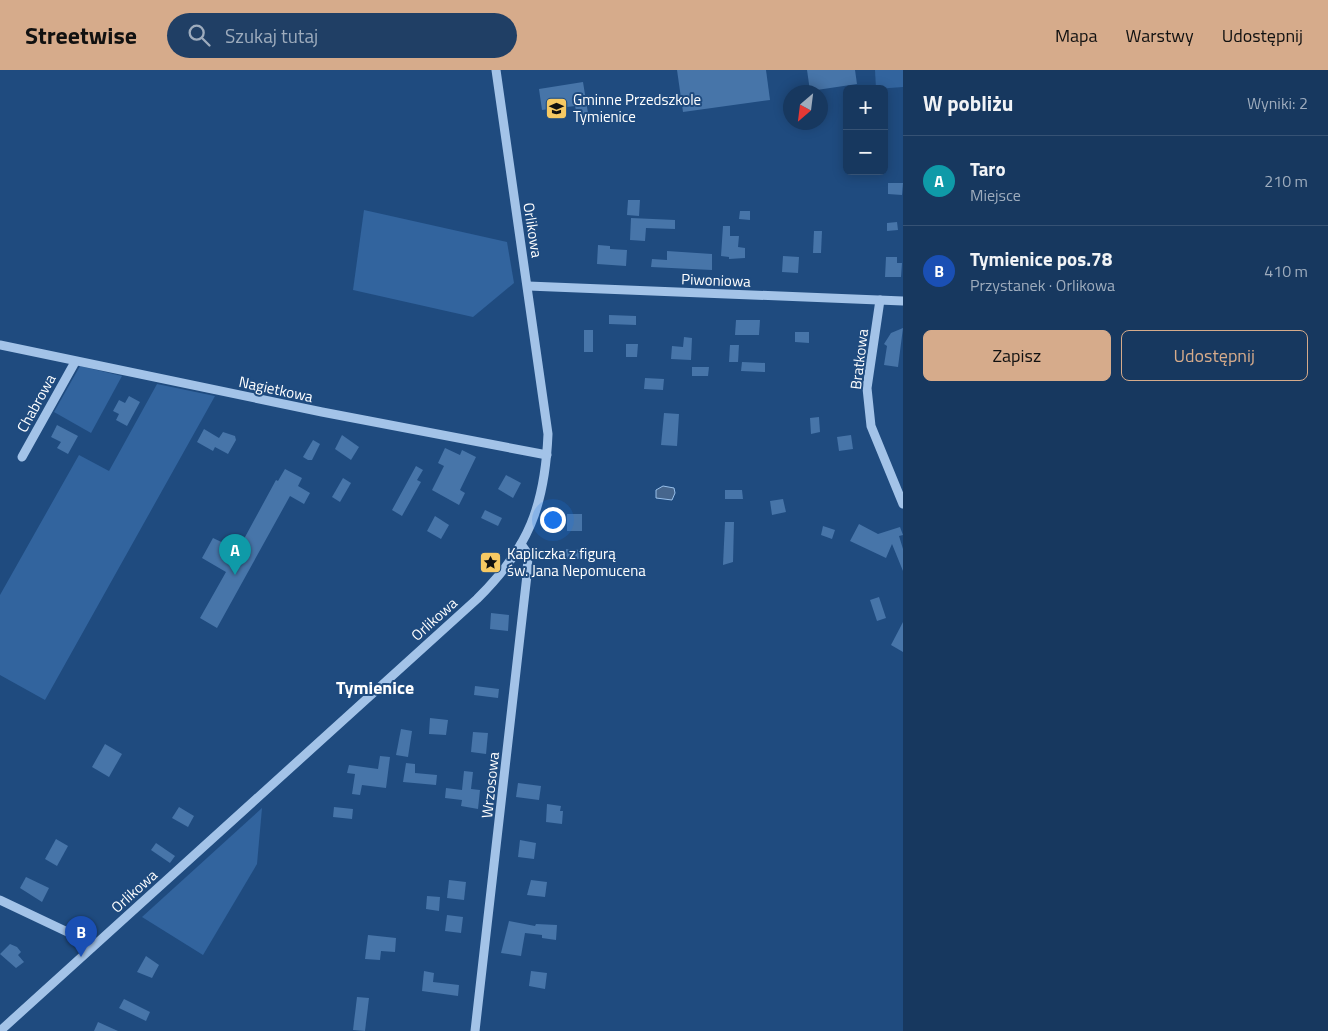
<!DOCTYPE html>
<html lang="pl">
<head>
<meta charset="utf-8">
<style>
	body { margin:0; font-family:"Titillium Web",sans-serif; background:#203f65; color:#f1f3f6 }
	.controls { position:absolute; right:15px; top:15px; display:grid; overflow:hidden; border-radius:8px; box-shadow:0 2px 12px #0003 }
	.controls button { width:45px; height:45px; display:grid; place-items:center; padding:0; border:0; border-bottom:1px solid #365274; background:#17385f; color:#f1f3f6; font:25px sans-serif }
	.compass { position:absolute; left:783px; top:15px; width:45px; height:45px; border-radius:50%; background:#17385f; box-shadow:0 2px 12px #0003; rotate:208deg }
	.you { position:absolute; left:552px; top:449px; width:18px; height:18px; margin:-12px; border:4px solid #fff; border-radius:50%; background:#1a73e8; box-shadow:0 0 0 8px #1a73e833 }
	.badge { display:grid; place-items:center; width:32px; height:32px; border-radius:50%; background:#d6ab8b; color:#fff; font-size:16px; font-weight:700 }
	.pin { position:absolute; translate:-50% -41px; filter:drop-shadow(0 1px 2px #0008) }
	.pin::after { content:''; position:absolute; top:26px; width:18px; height:15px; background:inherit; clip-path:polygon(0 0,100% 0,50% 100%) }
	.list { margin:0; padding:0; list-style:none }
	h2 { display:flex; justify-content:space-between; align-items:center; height:65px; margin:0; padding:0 20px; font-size:21px }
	h2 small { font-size:16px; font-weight:400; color:#9eacbd }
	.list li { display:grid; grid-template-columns:32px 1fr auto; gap:15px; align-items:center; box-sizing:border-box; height:90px; padding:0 20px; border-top:1px solid #365274 }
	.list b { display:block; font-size:19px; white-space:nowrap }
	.list p { margin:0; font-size:16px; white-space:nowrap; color:#9eacbd }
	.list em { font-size:16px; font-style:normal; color:#9eacbd }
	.actions { display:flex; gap:10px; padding:15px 20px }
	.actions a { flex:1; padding:11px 0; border:1px solid #d6ab8b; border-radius:8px; text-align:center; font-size:18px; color:#d6ab8b }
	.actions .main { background:#d6ab8b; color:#111 }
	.icon { flex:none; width:28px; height:28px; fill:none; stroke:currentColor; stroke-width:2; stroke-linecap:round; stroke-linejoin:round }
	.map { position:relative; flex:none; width:903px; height:961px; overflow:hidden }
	header { display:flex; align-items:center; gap:30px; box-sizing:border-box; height:70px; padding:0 25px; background:#d6ab8b; color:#111 }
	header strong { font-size:24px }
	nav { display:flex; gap:28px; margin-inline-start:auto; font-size:18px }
	.search { width:350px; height:45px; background:#203f65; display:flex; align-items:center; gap:12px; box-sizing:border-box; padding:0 18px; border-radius:28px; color:#9eacbd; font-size:19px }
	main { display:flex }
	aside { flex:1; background:#17385f }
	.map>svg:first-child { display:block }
	.green { fill:#32649e }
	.water { fill:#46668d; stroke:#97bfea }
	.building { fill:#4775a9 }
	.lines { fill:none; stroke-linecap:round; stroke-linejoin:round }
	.minor { stroke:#a3c3e8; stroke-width:9 }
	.labels { text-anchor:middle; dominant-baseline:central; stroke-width:4; stroke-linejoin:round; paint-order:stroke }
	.poi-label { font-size:15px; fill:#fff; stroke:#1f4b7f; text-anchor:start }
	.street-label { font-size:15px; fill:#fff; stroke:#1f4b7f }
	.quarter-label { font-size:18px; font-weight:bold; fill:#fff; stroke:#1f4b7f }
</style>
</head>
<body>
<header>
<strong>Streetwise</strong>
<div class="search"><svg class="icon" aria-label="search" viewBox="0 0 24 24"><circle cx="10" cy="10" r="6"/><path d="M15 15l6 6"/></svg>Szukaj tutaj</div>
<nav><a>Mapa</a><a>Warstwy</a><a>Udostępnij</a></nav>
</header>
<main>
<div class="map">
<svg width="903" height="961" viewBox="0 0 903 961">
	<rect width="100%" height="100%" fill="#1f4b7f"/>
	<g class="green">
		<polygon points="875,0 903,0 903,17 876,19"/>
		<polygon points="364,140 507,172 514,213 473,247 353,220"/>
		<polygon points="80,296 122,306 91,363 54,342"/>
		<polygon points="157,314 215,326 45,630 0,605 0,525 79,385 109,401"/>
		<polygon points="262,738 257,794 203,885 142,847"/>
	</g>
	<polygon class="water" points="663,416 674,418 675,423 672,430 656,428 656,420"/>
	<g class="building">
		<polygon points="677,0 766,0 770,30 683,42"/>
		<polygon points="807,0 855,0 857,14 810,21"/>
		<polygon points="583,12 588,43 577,45 575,36 542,40 539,19"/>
		<polygon points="888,113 903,113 902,125 888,124"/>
		<polygon points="628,130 640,130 639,146 627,145"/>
		<polygon points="740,141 750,141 750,150 739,149"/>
		<polygon points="631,148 675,150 675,159 646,158 645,171 630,170"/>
		<polygon points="897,152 898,160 887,161 887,153"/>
		<polygon points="723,156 730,156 730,166 739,166 738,177 745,178 745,188 729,189 729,187 721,186"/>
		<polygon points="814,161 822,161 821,183 813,183"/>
		<polygon points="598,175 610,176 610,179 627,180 626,196 597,194"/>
		<polygon points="667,181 712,184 712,200 651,197 652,189 667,190"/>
		<polygon points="783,186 799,187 798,203 782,202"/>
		<polygon points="886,187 897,187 897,193 902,193 901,207 885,207"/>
		<polygon points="609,245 636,246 636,255 609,254"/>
		<polygon points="736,250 760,250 759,265 735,265"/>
		<polygon points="903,258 898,297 884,295 887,276 884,274 891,263"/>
		<rect x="584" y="260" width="9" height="22"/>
		<polygon points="795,262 809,262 809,273 795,272"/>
		<polygon points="684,267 692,268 691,290 671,289 672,276 683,277"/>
		<polygon points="626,274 638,274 637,287 626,287"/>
		<polygon points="730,275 739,275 738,292 729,292"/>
		<polygon points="742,292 765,293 765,302 741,301"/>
		<polygon points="692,297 709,297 708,306 692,306"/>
		<polygon points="645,308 664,309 663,320 644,319"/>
		<polygon points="129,326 140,332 127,356 116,350 119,344 113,341 119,330 125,333"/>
		<polygon points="664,343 679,344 677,376 661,375"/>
		<polygon points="819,347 820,362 811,364 810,348"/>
		<polygon points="57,355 78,366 68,384 57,378 61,372 51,367"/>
		<polygon points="204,359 219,368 223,362 235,366 236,370 228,384 215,377 213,381 197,372"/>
		<polygon points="342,365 359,377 351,390 335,379"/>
		<polygon points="851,365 853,379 839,381 837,367"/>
		<polygon points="313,370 320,374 312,390 308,390 303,387"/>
		<polygon points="445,378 460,385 462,380 476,387 460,420 465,423 459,435 432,420 444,396 438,393"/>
		<polygon points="416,396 423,400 417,410 421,412 402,446 392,440"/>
		<polygon points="285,399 302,408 298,416 310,423 304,434 290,426 217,558 200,548 226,502 202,488 213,468 238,480 276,410 278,411"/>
		<polygon points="506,405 521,413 513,428 498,419"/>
		<polygon points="343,408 351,413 340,432 332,427"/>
		<polygon points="725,420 742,420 743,429 725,429"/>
		<polygon points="783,429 786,442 772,445 770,431"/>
		<polygon points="485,440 502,448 498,456 481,448"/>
		<rect x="567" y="444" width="15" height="17"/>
		<polygon points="435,446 449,455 441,469 427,461"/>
		<polygon points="725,452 734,452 733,492 723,495"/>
		<polygon points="859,454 878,464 900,457 903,465 899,466 903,479 903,501 892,474 886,488 850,471"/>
		<polygon points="823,456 835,460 832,469 821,465"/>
		<polygon points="566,479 582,480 582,489 565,489"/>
		<polygon points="879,527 886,548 877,551 870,530"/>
		<polygon points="491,543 509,545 508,561 490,559"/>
		<polygon points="903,552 903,582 891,575"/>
		<polygon points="475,616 499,619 498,628 474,625"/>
		<polygon points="430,648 448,650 446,665 429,664"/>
		<polygon points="401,659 412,661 408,687 396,685"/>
		<polygon points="473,662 488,663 486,684 471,682"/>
		<polygon points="105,674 122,684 109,707 92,697"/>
		<polygon points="380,686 390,687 386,718 362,715 360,725 352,724 355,704 347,703 349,695 378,699"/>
		<polygon points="406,693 415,694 415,703 437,705 436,715 403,712"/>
		<polygon points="464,701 473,702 471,719 480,720 478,739 461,736 462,730 445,728 446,718 462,720"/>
		<polygon points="518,713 541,716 539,730 516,727"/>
		<polygon points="547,734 561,736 560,741 563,741 562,754 546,752"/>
		<polygon points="179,737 194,746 188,757 172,748"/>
		<polygon points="334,737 353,739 352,749 333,747"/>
		<polygon points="56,769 68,776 57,796 45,789"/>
		<polygon points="520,770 536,773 534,789 518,787"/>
		<polygon points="156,773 175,786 170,793 151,780"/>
		<polygon points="26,807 49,818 42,832 20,818"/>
		<polygon points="449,810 466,812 464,830 447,828"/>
		<polygon points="531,810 547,812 545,827 527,825"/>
		<polygon points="427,826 440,827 439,841 426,839"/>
		<polygon points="447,845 463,847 461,863 445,861"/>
		<polygon points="509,851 535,856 536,854 557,855 556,870 542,868 542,865 525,863 521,886 501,883"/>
		<polygon points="368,865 396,868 395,882 381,881 380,890 365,889"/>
		<polygon points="10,874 17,877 21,882 18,885 24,892 16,898 0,884"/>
		<polygon points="146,886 159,895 152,908 137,902"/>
		<polygon points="424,901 434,903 433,912 459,915 458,926 422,921"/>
		<polygon points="531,901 547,903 545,919 529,916"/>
		<polygon points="357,927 369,928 365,961 353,960"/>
		<polygon points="124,929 150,942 146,951 119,938"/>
		<polygon points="98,952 118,961 94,961"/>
	</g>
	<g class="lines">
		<g class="minor">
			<polyline points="528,216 903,231"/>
			<polyline points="880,230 867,318 871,356 903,434"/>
			<polyline points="0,275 322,342 547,385"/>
			<polyline points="22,387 75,292"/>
			<polyline points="0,830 78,867 91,878"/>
			<path d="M0,961L477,529C529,478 545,435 548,364L496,0"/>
			<polyline points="475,961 527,505 528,484 521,474"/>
		</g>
	</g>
	<defs>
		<symbol id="school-square" viewBox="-11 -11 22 22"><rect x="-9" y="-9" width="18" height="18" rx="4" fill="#f6c963" stroke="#1f4b7f"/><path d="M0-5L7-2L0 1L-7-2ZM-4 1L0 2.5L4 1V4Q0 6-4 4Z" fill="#111"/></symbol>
		<symbol id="sight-square" viewBox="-11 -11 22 22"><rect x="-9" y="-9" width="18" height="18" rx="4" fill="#f6c963" stroke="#1f4b7f"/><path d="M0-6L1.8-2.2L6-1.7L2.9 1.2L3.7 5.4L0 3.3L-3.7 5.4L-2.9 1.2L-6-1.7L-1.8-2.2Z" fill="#111"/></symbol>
	</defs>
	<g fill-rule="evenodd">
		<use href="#school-square" x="544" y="26" width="25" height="25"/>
		<use href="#sight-square" x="478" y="480" width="25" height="25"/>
	</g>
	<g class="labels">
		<g class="poi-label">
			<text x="573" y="29">Gminne Przedszkole<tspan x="573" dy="17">Tymienice</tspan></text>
			<text x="507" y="483">Kapliczka z figurą<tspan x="507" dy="17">św. Jana Nepomucena</tspan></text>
		</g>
		<g class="street-label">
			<text transform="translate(533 160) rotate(81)">Orlikowa</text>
			<text transform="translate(716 210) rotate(2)">Piwoniowa</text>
			<text transform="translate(859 289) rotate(-83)">Bratkowa</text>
			<text transform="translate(276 319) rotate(12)">Nagietkowa</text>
			<text transform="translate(36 333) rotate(-61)">Chabrowa</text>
			<text transform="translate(434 549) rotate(-42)">Orlikowa</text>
			<text transform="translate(490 715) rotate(-84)">Wrzosowa</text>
			<text transform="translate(134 821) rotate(-42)">Orlikowa</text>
		</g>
		<g class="quarter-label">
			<text x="375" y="617">Tymienice</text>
		</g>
	</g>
</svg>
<div class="controls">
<button>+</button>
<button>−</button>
</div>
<svg class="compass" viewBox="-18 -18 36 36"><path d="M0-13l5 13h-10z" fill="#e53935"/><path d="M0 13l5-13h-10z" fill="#9eacbd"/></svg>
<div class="you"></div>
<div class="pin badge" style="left:235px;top:505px;background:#0f9aa8">A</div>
<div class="pin badge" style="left:81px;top:887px;background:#1a4fb4">B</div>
</div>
<aside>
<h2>W pobliżu<small>Wyniki: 2</small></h2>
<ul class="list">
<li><span class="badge" style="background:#0f9aa8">A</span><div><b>Taro</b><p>Miejsce</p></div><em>210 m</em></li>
<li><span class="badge" style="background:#1a4fb4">B</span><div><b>Tymienice pos.78</b><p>Przystanek · Orlikowa</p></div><em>410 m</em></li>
</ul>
<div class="actions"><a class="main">Zapisz</a><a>Udostępnij</a></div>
</aside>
</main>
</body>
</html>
